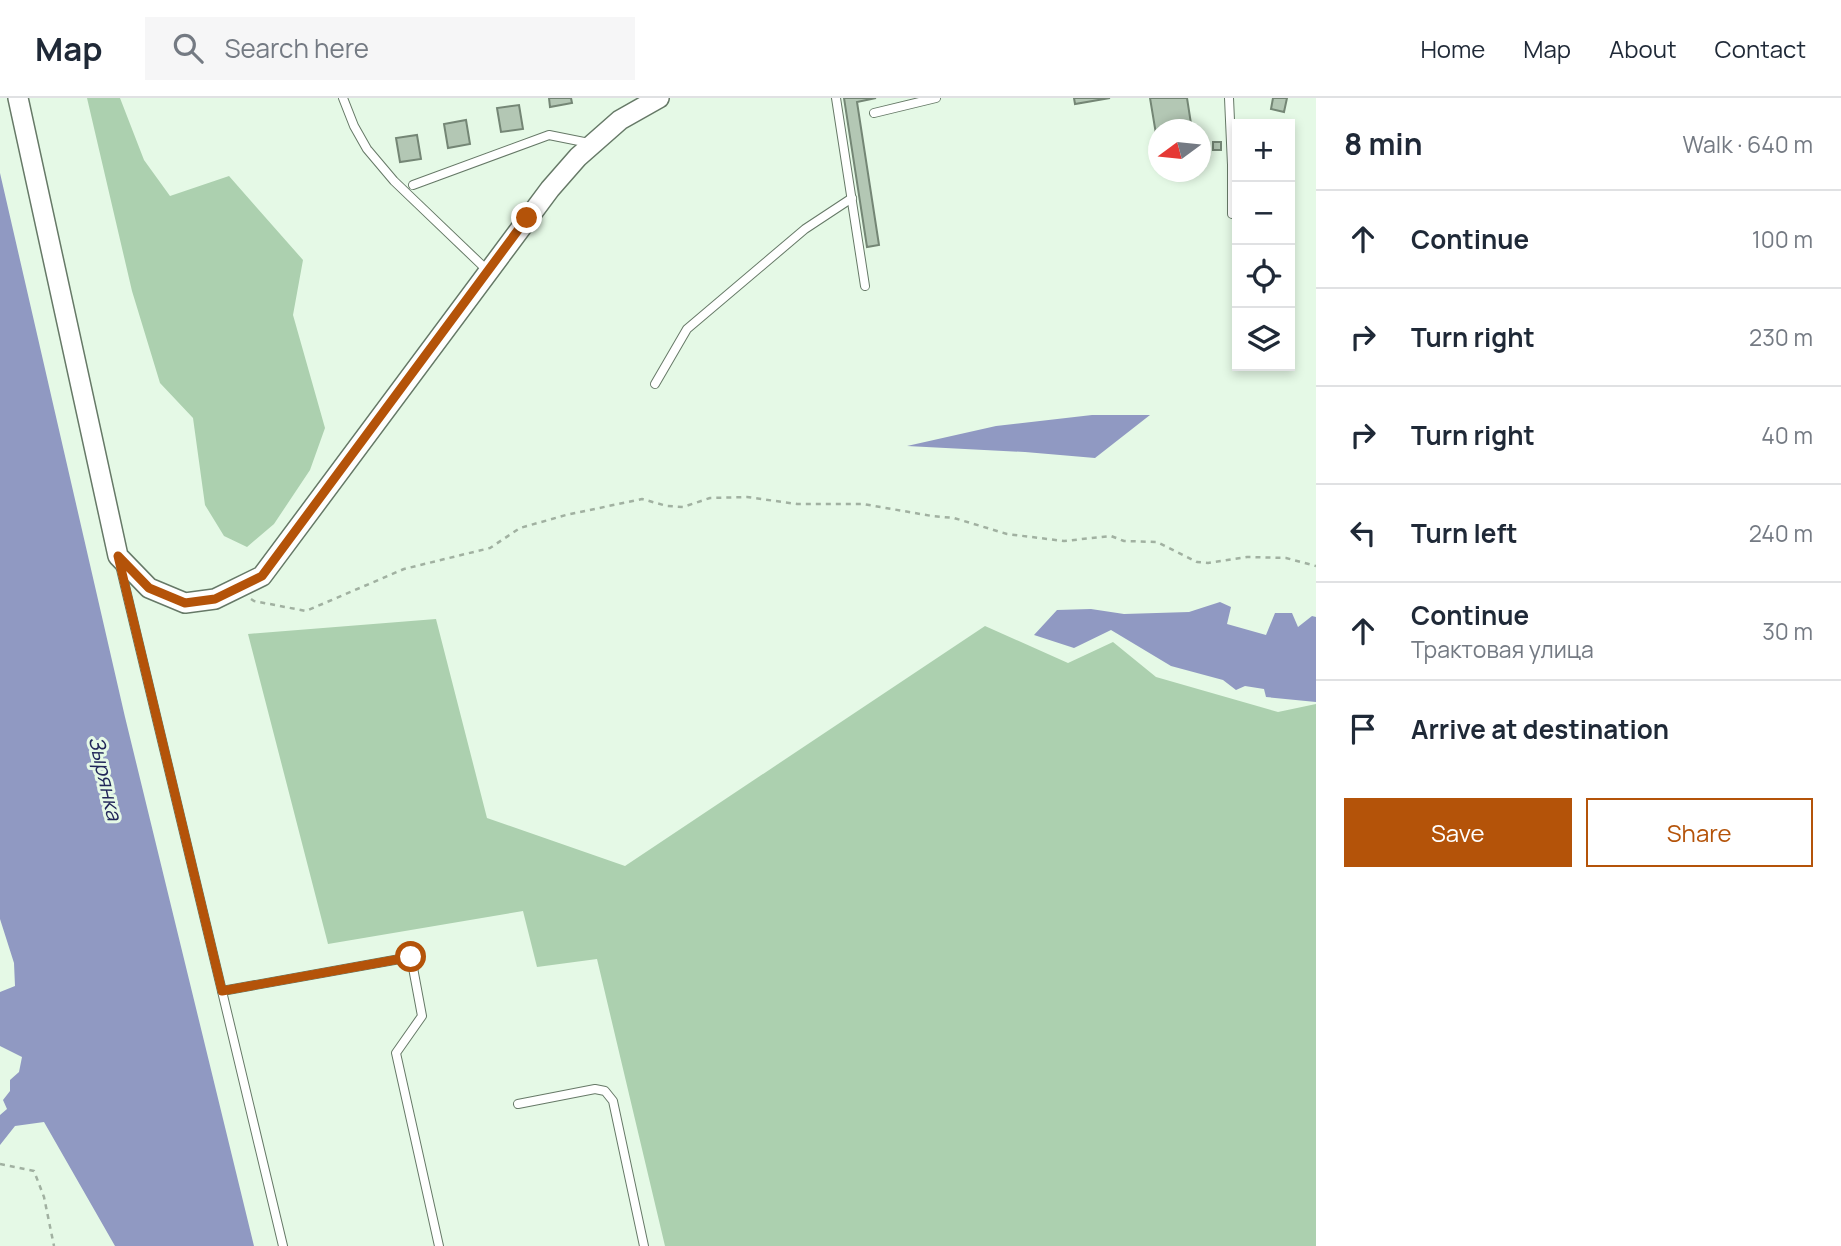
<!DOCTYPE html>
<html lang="en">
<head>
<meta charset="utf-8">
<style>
	body { margin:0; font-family:Manrope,sans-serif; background:#f6f6f7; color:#1f2937 }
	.controls { position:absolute; right:21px; top:21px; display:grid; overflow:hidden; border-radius:0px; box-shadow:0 4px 10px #0003 }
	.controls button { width:63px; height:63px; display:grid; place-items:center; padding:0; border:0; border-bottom:2px solid #e0e1e3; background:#fff; color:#1f2937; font:35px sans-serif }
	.compass { position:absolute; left:1148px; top:21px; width:63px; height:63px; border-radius:50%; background:#fff; box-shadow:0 4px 10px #0003; rotate:255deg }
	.stop { position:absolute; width:21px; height:21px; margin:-16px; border:5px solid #b45309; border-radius:50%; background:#fff }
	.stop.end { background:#b45309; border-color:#fff; box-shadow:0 2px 7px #0008 }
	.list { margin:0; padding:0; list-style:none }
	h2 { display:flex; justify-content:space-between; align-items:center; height:91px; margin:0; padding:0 28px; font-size:30px }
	h2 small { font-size:23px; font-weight:400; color:#747a83 }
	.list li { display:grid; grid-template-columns:46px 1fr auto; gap:21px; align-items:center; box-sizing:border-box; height:98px; padding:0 28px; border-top:2px solid #e0e1e3 }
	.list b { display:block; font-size:26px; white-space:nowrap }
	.list p { margin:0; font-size:23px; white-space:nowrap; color:#747a83 }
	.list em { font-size:23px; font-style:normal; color:#747a83 }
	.actions { display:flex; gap:14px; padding:21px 28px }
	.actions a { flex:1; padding:16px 0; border:2px solid #b45309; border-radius:0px; text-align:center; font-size:24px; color:#b45309 }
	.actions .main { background:#b45309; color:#fff }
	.icon { flex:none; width:38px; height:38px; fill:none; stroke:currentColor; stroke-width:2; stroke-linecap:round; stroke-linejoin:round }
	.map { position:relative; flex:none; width:1316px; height:1148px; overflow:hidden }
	header { display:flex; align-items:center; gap:42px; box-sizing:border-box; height:98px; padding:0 35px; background:#fff; border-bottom:2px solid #e0e1e3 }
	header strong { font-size:33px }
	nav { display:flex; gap:38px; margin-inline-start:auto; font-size:24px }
	.search { width:490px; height:63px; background:#f6f6f7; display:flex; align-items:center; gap:18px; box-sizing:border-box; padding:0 24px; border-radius:0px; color:#747a83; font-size:26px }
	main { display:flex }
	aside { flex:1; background:#fff }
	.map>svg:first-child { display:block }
	.green { fill:#acd0af }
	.water { fill:#9099c2 }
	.building { fill:#b3c7b4; stroke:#748675; stroke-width:2 }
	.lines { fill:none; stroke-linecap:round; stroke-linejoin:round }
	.service-casing { stroke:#667967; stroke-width:10 }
	.tertiary-casing { stroke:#667967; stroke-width:22 }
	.path { stroke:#a1b1a1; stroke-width:2.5; stroke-dasharray:5 5; stroke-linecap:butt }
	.service { stroke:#fff; stroke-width:8 }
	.tertiary { stroke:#fff; stroke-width:19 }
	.route { stroke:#b45309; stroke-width:9 }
	.labels { text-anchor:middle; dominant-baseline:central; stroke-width:6; stroke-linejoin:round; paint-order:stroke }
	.water-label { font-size:21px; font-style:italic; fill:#202558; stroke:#e5f9e6 }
</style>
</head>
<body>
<header>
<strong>Map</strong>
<div class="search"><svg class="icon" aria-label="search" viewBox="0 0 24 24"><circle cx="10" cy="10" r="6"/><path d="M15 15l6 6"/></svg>Search here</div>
<nav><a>Home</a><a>Map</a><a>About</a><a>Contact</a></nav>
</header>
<main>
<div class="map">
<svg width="1316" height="1148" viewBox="0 0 1316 1148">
	<rect width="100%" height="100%" fill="#e5f9e6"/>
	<g class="green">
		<polygon points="87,0 120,0 144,62 170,98 229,78 303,162 293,217 325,330 310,372 274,426 247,449 224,438 205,407 193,320 160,285 132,193"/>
		<polygon points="436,521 487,720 625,768 985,528 1068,565 1113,544 1156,579 1278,614 1316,606 1316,1148 665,1148 597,861 537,869 523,813 328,846 248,536"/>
	</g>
	<g class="water">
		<polygon points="0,75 125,619 254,1148 115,1148 44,1024 15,1028 0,1047 0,1017 7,1011 3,1002 10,993 10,982 19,974 22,959 0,948 0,894 15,888 14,865 0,821"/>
		<polygon points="1092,317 1150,317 1095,360 1025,354 907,348 996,328"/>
		<polygon points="1220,504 1231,509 1227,526 1266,537 1275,515 1292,515 1298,529 1312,518 1316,519 1316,604 1266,599 1264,591 1245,588 1236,592 1223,582 1171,568 1111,532 1074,550 1034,537 1057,512 1091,511 1124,516 1189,514"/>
	</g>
	<g class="building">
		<polygon points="549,0 571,0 572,5 550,9"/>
		<polygon points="844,0 876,0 857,4 879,147 867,149"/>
		<polygon points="1074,0 1110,0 1075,6"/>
		<polygon points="1150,0 1187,0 1192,32 1158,32 1158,48"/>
		<polygon points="1273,0 1287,0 1284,14 1271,11"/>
		<polygon points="519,7 523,31 501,34 497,10"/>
		<polygon points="466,22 470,46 448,50 444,26"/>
		<polygon points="417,37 421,61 400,64 396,40"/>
		<rect x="1213" y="44" width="8" height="8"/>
	</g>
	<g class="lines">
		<defs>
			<g id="service">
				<polyline points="343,0 354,28 367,51 394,83 488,173"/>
				<polyline points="836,0 865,188"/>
				<polyline points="1229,0 1232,67 1232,116"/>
				<polyline points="874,15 936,0"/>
				<polyline points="413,87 549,37 589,45"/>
				<polyline points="655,286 687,231 805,131 852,100"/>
				<polyline points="120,467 283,1148"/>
				<polyline points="222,893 411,859 422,918 396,955 439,1148"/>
				<polyline points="518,1006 595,991 605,993 613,1003 644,1148"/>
			</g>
			<polyline id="tertiary" points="18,0 118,458 149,490 185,505 215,501 262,478 550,91 578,59 620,22 659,0"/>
		</defs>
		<use href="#service" class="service-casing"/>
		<use href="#tertiary" class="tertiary-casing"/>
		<g class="path">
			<polyline points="251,501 254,503 306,513 404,471 490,450 520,430 566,417 642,401 667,408 683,409 710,400 747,399 797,406 863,406 932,418 954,420 1007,436 1064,443 1111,438 1124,443 1157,444 1197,464 1208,465 1247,459 1286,460 1316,468"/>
			<polyline points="0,1066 34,1073 44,1099 54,1148"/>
		</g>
		<use href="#service" class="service"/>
		<use href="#tertiary" class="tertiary"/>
	</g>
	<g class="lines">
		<polyline class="route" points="411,859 222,893 118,458 149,490 185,505 215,501 262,478 527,120"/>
	</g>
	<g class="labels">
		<g class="water-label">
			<text transform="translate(106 680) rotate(77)">Зырянка</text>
		</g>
	</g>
</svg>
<div class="controls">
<button>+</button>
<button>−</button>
<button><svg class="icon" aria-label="locate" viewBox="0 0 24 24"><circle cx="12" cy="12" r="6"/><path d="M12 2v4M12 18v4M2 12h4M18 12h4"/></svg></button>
<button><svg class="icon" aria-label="layers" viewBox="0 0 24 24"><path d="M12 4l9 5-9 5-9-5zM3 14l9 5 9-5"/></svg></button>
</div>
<svg class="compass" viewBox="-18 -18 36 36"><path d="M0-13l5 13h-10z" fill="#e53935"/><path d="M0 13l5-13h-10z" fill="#747a83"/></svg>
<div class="stop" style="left:411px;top:859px"></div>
<div class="stop end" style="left:527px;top:120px"></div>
</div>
<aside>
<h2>8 min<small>Walk · 640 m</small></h2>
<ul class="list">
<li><svg class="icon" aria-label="ahead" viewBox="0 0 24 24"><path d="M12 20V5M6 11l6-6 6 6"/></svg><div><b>Continue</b></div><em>100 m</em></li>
<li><svg class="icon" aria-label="right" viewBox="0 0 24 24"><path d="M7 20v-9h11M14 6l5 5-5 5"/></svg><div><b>Turn right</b></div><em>230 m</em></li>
<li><svg class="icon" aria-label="right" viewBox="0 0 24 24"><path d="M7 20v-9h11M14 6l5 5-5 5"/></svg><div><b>Turn right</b></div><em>40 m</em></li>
<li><svg class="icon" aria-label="left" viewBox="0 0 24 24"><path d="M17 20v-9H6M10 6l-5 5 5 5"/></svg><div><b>Turn left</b></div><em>240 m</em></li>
<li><svg class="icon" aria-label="ahead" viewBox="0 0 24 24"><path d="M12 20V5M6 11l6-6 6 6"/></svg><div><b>Continue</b><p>Трактовая улица</p></div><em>30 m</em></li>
<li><svg class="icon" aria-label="arrive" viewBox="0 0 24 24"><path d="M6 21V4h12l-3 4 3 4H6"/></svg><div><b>Arrive at destination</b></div></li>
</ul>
<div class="actions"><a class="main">Save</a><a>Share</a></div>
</aside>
</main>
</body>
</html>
